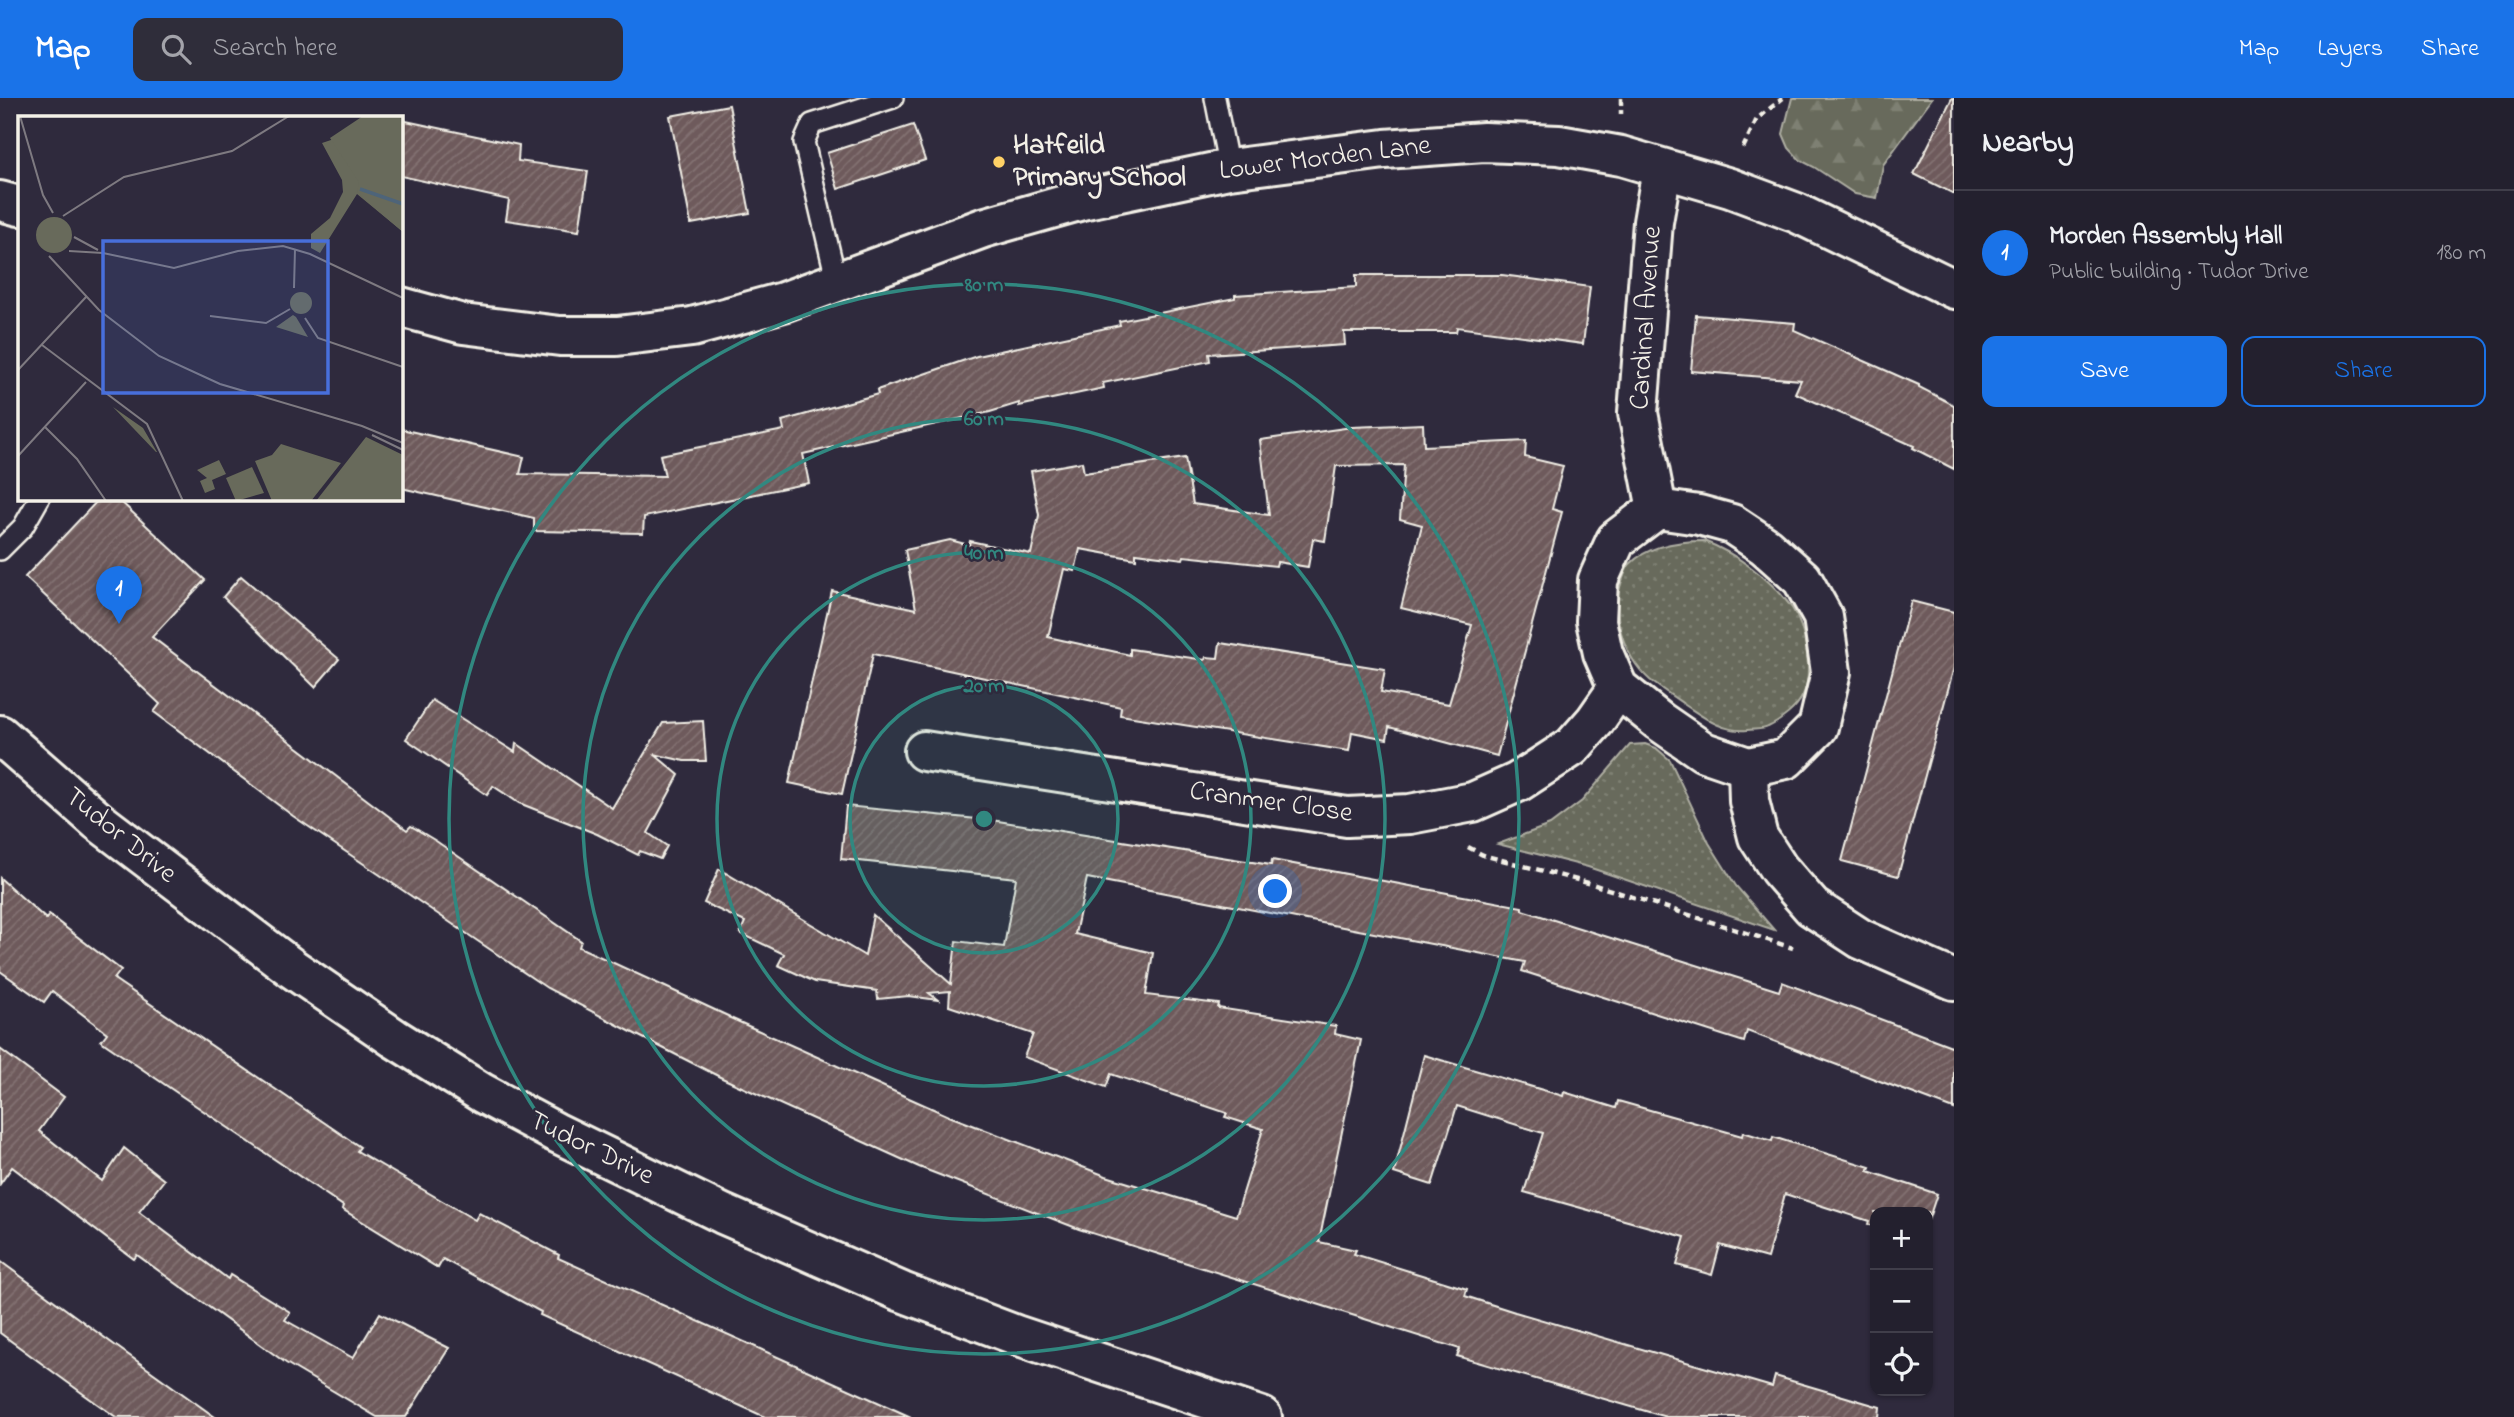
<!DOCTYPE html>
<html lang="en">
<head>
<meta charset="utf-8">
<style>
	body { margin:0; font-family:"Indie Flower",sans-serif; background:#2f2d3a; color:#f1f3f6 }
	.controls { position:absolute; right:21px; bottom:21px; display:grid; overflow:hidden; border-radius:14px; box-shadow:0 2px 5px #0004 }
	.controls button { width:63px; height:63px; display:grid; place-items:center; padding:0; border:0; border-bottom:2px solid #403e4a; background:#23202e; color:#f1f3f6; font:35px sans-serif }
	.you { position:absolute; left:1276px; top:794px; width:24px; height:24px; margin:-18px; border:5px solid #fff; border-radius:50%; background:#1a73e8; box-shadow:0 0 0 10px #1a73e833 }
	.badge { display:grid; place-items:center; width:46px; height:46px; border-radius:50%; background:#1a73e8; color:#fff; font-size:23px; font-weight:700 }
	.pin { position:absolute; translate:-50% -58px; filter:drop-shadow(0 2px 4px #0008) }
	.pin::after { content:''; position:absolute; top:37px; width:24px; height:21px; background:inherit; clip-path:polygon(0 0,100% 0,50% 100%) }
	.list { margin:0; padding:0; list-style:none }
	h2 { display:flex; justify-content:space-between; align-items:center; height:91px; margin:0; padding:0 28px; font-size:30px }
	h2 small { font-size:23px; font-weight:400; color:#a3a3aa }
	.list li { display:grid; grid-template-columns:46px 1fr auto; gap:21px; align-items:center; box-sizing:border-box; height:126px; padding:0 28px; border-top:2px solid #403e4a }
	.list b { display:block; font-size:26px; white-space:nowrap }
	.list p { margin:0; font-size:23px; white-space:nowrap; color:#a3a3aa }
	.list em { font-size:23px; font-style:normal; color:#a3a3aa }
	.actions { display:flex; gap:14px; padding:21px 28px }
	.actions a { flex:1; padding:16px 0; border:2px solid #1a73e8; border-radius:14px; text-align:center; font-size:24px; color:#1a73e8 }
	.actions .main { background:#1a73e8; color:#fff }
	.icon { flex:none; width:38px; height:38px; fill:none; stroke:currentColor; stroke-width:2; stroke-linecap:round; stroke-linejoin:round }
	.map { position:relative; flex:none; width:1954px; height:1319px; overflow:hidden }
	header { display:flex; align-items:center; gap:42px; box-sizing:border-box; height:98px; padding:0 35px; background:#1a73e8; color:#fff }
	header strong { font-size:33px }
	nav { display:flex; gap:38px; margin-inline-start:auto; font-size:24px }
	.search { width:490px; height:63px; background:#2f2d3a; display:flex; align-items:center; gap:18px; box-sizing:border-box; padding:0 24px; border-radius:14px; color:#a3a3aa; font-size:26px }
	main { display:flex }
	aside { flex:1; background:#23202e }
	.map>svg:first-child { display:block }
	.grass { fill:url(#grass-dots); stroke:#aeaea2; stroke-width:2 }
	.forest { fill:url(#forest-firs); stroke:#aeaea2; stroke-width:2 }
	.building { fill:url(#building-hatch); stroke:#f4f1e8; stroke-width:2; fill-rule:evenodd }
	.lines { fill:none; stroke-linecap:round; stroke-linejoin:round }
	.service-casing { stroke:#f4f1e8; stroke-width:24 }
	.minor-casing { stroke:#f4f1e8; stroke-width:44 }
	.tertiary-casing { stroke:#f4f1e8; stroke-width:44 }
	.secondary-casing { stroke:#f4f1e8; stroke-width:44 }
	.path { stroke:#f4f1e8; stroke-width:4.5; stroke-dasharray:7 5; stroke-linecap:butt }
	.service { stroke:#2f2a3d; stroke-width:19 }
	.minor { stroke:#2f2a3d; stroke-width:38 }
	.tertiary { stroke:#2f2a3d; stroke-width:38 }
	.secondary { stroke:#2f2a3d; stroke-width:38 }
	.ring { fill:none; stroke:#318880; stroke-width:3.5 }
	.poi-dot { fill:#ffd166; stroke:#2f2a3d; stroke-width:2.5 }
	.labels { text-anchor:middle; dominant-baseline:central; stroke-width:5; stroke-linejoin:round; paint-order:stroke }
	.poi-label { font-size:28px; font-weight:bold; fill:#f4f1e8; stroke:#2f2a3d; text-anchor:start }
	.street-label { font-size:28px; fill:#f4f1e8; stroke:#2f2a3d }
	.inset-river { fill:none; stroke:#4e6479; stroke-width:3.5 }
	.inset-road { fill:none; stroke:#7e7a81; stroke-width:2 }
	.view { fill:#486fdb; fill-opacity:0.15; stroke:#486fdb; stroke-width:3.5 }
	.inset-edge { fill:none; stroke:#f4f1e8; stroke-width:3.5 }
	.centre { fill:#318880; stroke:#2f2a3d; stroke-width:3.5 }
	.ring-label { font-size:21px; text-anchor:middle; font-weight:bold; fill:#318880; stroke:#2f2a3d; stroke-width:5; stroke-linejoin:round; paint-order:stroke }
</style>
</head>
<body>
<header>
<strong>Map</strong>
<div class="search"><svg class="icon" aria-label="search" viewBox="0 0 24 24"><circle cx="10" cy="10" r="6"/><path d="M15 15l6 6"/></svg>Search here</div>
<nav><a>Map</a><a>Layers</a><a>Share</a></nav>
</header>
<main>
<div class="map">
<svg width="1954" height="1319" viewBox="0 0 1954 1319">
	<defs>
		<pattern id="grass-dots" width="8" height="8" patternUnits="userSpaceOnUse" patternTransform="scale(1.75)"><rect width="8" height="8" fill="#686a5b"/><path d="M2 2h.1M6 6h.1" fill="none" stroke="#7e8073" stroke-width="1.8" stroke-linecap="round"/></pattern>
		<pattern id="forest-firs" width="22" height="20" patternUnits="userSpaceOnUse" patternTransform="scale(1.75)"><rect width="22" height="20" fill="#686a5b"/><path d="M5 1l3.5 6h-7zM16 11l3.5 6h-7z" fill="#7e8073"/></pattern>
		<pattern id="building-hatch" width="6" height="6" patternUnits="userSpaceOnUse" patternTransform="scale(1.75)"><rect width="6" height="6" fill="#6e5a5b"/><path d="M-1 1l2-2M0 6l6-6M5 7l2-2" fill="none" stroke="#837273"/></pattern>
	</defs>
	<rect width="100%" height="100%" fill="#2f2a3d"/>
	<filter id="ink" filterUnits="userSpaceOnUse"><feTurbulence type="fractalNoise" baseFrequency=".0143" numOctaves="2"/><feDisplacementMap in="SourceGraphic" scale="14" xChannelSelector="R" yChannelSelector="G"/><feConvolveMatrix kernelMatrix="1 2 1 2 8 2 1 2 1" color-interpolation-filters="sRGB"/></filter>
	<g filter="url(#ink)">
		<g class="grass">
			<path d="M1704,443C1737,456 1771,481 1792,510C1805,529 1814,575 1803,597C1797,610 1781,623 1768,629C1763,632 1754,631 1747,632C1722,634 1705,620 1685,607C1674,599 1661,591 1650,582C1623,558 1609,514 1623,480C1625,476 1626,470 1630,466C1649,447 1678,443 1704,443Z"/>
			<polygon points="1645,646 1656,650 1670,662 1709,745 1736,788 1774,832 1588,769 1498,746 1550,727 1582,703 1630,647"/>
		</g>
		<polygon class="forest" points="1792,0 1932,0 1883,67 1877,100 1855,96 1814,69 1800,62 1789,50 1783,36"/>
		<g class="building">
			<polygon points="1952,0 1954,0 1954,96 1914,76"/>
			<polygon points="729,7 750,115 691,126 670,18"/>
			<polygon points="401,22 519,47 518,63 588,73 579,133 506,122 509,102 401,78"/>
			<polygon points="913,27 925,62 838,91 827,55"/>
			<polygon points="1356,177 1502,177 1590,189 1583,246 1457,229 1456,234 1344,234 1345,247 1209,256 1210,263 1103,285 1104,290 1019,308 1019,305 990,314 803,356 809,385 644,419 643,435 534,433 534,420 401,390 401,331 524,359 520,376 665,378 660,357 784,332 782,323 878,296 877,292 977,258 1120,227 1119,223 1235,200 1235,197 1356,189"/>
			<polygon points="1696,217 1795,225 1794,232 1919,287 1919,289 1954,307 1954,371 1913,350 1914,348 1795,295 1801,282 1691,273"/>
			<path d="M1423,326L1424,348L1526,343L1525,359L1563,368L1552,411L1562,414L1497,658L1389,629L1387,641L1352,634L1349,653L1120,617L1121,609L873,556L842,696L789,685L832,493L916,511L905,452L950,442L969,447L970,443L1031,456L1039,417L1031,373L1082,364L1084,375L1185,360L1193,406L1269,417L1260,342L1352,329ZM1404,367L1400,421L1422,427L1401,510L1472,527L1449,606L1381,594L1385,571L1220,545L1218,560L1206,559L1205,562L1130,551V557L1048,539L1064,471L1075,473L1080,451L1136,461V455L1183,461L1184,458L1276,468L1277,464L1308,469L1313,441L1325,443L1336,368Z"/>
			<polygon points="99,401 118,401 205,482 152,539 407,732 411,728 436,743 581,843 579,849 730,919 728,919 949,1018 1106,1078 1236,1118 1263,1031 1225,1019 1227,1015 1111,976 1106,989 1024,959 1033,936 949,908 950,893 929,895 938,902 909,898 878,901 877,893 815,884 778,867 784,856 740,835 745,824 704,805 719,771 865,858 873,817 951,886 956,843 1004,849 1016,780 841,761 846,708 998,723 1271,767 1272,762 1522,809 1522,812 1779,893 1782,884 1954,949 1954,1011 1747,933 1744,944 1522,873 1525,864 1087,780 1075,836 1153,855 1146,897 1219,906 1218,910 1336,928 1335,936 1361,942 1319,1144 1356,1152 1354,1156 1467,1191 1465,1198 1515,1214 1772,1289 1775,1278 1880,1309 1879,1319 1666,1319 1457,1258 1460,1251 1079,1131 919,1069 722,980 639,938 547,890 293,718 154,614 160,606 25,479"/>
			<polygon points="241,478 339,561 315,589 223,499"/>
			<polygon points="1911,503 1954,514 1954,569 1898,778 1842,763"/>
			<polygon points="432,602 515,654 516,645 612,710 663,625 703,623 706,663 684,663 654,656 679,677 648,735 667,748 660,761 640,753 638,757 597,736 519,705 493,688 487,697 406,641"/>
			<polygon points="0,780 46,821 49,817 121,872 114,881 360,1049 357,1053 475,1122 479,1115 559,1157 558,1160 911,1319 765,1319 540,1217 541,1214 443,1161 438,1170 342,1111 343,1108 101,943 107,935 52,893 44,904 0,873"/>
			<polygon points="0,951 64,999 39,1033 102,1083 124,1050 164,1082 139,1114 228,1181 230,1177 290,1214 285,1222 353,1260 380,1215 449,1250 406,1319 377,1319 286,1265 137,1157 134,1161 12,1069 0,1086"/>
			<polygon points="1424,957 1563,998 1564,994 1616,1010 1618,1003 1742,1038 1743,1034 1772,1043 1773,1039 1870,1069 1868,1073 1937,1096 1928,1123 1928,1114 1875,1114 1875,1129 1868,1126 1869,1123 1785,1096 1767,1160 1720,1147 1712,1177 1677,1167 1685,1139 1524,1094 1543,1035 1457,1008 1432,1087 1394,1075"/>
			<polygon points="0,1163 116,1248 215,1319 116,1319 82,1295 0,1235"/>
		</g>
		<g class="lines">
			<defs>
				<g id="service">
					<polyline points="1215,0 1229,71"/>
					<polyline points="837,185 804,44 812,26 893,0"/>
					<polyline points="0,452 23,429 39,401"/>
				</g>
				<g id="minor">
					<polygon points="1657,411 1699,417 1732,426 1765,448 1802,481 1823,519 1831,574 1818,629 1786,661 1748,669 1704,654 1659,623 1618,590 1603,555 1596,523 1598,482 1616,442"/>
					<polyline points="1657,411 1638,315 1653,124 1662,71"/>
					<polyline points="924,653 1347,719 1410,716 1473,704 1518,684 1572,649 1595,623 1618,590"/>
					<polyline points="1748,669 1749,703 1758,739 1779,771 1812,809 1861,841 1954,882"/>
				</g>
				<g id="tertiary">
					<polyline points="0,103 19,108"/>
					<polyline points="401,209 463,226 560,238 617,238 692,229 783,204 983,130 1082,102 1229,71 1385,51 1484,44 1559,47 1621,58 1730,90 1797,115 1954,191"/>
				</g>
				<polyline id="secondary" points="0,637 98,723 293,871 394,940 482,995 555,1034 723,1116 902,1194 1016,1237 1262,1319"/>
			</defs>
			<use href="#service" class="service-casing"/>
			<use href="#minor" class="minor-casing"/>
			<use href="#tertiary" class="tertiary-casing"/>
			<use href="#secondary" class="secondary-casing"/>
			<g class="path">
				<polyline points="1621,0 1621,16"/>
				<polyline points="1743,50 1757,21 1783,0"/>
				<polyline points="1468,749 1483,757 1592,786 1793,850"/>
			</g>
			<use href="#service" class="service"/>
			<use href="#minor" class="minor"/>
			<use href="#tertiary" class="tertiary"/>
			<use href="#secondary" class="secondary"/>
		</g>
	</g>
	<circle cx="984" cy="721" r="134" fill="#318880" fill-opacity=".12"/>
	<g class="ring">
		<circle cx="984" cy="721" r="134"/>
		<circle cx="984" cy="721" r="267"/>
		<circle cx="984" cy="721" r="401"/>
		<circle cx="984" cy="721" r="535"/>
	</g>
	<circle class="poi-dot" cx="999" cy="64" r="7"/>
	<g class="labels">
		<g class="poi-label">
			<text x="1013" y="48">Hatfeild<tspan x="1013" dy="32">Primary School</tspan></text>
		</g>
		<g class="street-label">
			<text transform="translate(1325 61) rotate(-7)">Lower Morden Lane</text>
			<text transform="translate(1647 220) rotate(-86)">Cardinal Avenue</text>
			<text transform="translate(1271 705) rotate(8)">Cranmer Close</text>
			<text transform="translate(120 738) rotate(39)">Tudor Drive</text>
			<text transform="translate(591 1051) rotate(26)">Tudor Drive</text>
		</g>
	</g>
	<g transform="translate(18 18)">
		<rect width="385" height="385" fill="#2f2a3d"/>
		<path d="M18 119a18 18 0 1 1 36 0a18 18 0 1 1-36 0ZM272 187a11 11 0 1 1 22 0a11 11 0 1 1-22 0ZM275,199L278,201L290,221L258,211ZM95,291L125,312L139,336H138Z" fill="#686a5b"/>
		<path d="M385,0V116L339,78L302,137L293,132V118L312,102L325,76L324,64L304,27Z" fill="#686a5b"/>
		<path d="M345,0H385V116L339,77L341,66L312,22ZM348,321L385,339V385H298ZM263,328L323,347L293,385H254L237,345L254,339ZM201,344L208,358L194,364L197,373L187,377L182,365L189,362L179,354Z" fill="#686a5b"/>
		<path d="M234,351L246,377L218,385L208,362Z" fill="#686a5b"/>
		<path class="inset-river" d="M342,73L385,88"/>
		<path class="inset-road" d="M2,0L25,79L35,97M45,100L106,61L214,35L271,0M56,121L80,134M51,135L85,137L156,152L220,135L265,130L292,138L385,182M31,140L81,194L141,240L202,268L344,310L385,327M276,172L277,133M192,200L248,207L272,193M287,202L300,222L385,251M24,229L129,308L165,385M0,254L68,181M27,311L59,343L88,385M354,319L385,334M0,340L68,266"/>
		<path class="view" d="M85,125H310V277H85Z"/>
		<rect width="385" height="385" class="inset-edge"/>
	</g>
	<circle cx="984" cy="721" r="10" class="centre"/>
	<g class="ring-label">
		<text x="984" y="193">80 m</text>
		<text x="984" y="327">60 m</text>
		<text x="984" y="461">40 m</text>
		<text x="984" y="594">20 m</text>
	</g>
</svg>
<div class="controls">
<button>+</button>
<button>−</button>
<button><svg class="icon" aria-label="locate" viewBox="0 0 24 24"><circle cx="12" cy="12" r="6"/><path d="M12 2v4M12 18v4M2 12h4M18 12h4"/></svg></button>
</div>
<div class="you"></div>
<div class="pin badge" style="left:119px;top:526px">1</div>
</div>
<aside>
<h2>Nearby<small></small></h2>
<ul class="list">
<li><span class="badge">1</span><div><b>Morden Assembly Hall</b><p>Public building · Tudor Drive</p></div><em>180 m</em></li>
</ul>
<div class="actions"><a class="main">Save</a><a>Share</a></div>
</aside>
</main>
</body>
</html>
